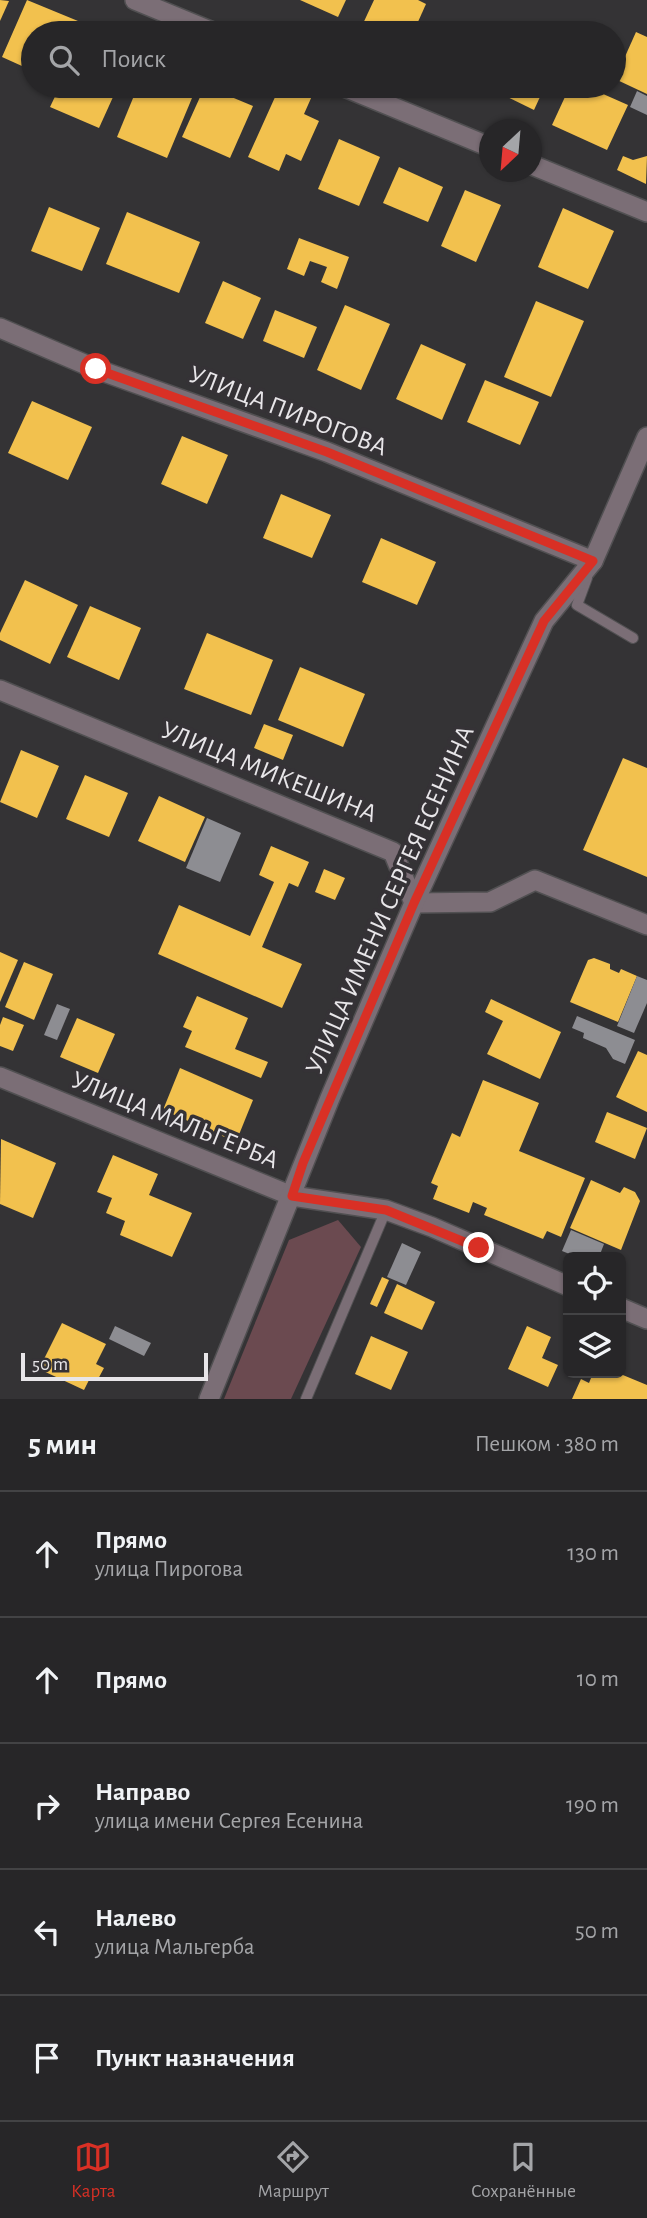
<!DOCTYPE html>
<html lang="ru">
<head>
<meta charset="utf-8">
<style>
	body { margin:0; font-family:"Alegreya Sans",sans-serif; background:#333234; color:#f1f3f6 }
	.controls { position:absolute; right:21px; bottom:21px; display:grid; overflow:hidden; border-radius:10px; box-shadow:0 2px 5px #0004 }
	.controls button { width:63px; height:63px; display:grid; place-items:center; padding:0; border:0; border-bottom:2px solid #434345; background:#272628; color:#f1f3f6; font:35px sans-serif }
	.compass { position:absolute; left:479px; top:119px; width:63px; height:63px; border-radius:50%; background:#272628; box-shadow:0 2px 5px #0004; rotate:206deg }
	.scale { position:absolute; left:21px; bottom:18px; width:187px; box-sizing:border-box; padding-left:7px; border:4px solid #e8e6e9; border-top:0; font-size:19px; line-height:24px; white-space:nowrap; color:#e8e6e9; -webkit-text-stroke:5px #353236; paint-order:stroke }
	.stop { position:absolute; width:21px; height:21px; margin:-16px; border:5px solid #d93025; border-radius:50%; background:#fff }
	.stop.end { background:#d93025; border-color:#fff; box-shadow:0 2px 7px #0008 }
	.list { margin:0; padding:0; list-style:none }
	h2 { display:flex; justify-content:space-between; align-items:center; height:91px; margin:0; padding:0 28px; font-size:30px }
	h2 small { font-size:23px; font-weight:400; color:#a4a5a8 }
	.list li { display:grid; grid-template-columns:46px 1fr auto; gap:21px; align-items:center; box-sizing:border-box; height:126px; padding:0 28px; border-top:2px solid #434345 }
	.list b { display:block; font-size:26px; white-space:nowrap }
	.list p { margin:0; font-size:23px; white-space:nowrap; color:#a4a5a8 }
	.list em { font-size:23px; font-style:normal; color:#a4a5a8 }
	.icon { flex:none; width:38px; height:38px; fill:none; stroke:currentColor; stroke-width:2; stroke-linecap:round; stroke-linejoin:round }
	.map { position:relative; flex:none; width:647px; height:1399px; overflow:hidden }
	.search { position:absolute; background:#272628; box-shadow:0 2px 5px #0004; left:21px; right:21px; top:21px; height:77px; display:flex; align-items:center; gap:18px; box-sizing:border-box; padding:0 24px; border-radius:38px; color:#a4a5a8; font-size:26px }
	.sheet { height:721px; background:#272628 }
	nav { display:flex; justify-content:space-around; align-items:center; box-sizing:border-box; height:98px; border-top:2px solid #434345; background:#272628; font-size:19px; color:#a4a5a8 }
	nav a { display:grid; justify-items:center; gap:4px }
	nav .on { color:#d93025 }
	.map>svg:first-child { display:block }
	.green { fill:#6b4a50 }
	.homes { fill:#f2c14e }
	.industry { fill:#8d8d92 }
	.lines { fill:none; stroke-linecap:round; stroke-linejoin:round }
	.lane-casing { stroke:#515052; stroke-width:12 }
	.street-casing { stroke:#515052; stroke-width:22 }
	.lane { stroke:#7b6e76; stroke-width:10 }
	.street { stroke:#7b6e76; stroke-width:19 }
	.route { stroke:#d93025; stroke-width:9 }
	.labels { text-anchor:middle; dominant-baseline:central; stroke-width:7; stroke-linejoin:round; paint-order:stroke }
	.street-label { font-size:26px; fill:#e8e6e9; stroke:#353236 }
</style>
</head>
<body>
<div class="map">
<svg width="647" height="1399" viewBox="0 0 647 1399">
	<rect width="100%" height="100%" fill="#343335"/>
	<polygon class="green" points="338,1220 361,1247 291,1399 224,1399 289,1240"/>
	<g class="homes">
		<polygon points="0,0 9,1 0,21"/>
		<polygon points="27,0 78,21 73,33 33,33 33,71 2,57"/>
		<polygon points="300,0 346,0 338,17"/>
		<polygon points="374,0 418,0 426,4 413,33 367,33 360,30"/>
		<polygon points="466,24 487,33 462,33"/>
		<polygon points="636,32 647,37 647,94 615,79"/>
		<polygon points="60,86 118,86 99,128 50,107"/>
		<polygon points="138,86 162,86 192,98 167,158 117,137"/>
		<polygon points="205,86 253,106 230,158 182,137"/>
		<polygon points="280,86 316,87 304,114 319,121 301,161 286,154 279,171 248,157"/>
		<polygon points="496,86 545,86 534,110 493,90"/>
		<polygon points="570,86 585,86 628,105 607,150 552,125"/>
		<polygon points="339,139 380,157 359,206 318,189"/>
		<polygon points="623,156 633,160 647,156 646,184 617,170"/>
		<polygon points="399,167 443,187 428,222 383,203"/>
		<polygon points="465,190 501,205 476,262 441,246"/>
		<polygon points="49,207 100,228 82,271 31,251"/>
		<polygon points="563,208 614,231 588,289 538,267"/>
		<polygon points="127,212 200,242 179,293 106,264"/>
		<polygon points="299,238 349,257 337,289 321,282 327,267 310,261 304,276 287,269"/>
		<polygon points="223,281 261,298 243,339 205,323"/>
		<polygon points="536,301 584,321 551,397 504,377"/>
		<polygon points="345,305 390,324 361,390 317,370"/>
		<polygon points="275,310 317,327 304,358 263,341"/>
		<polygon points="421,344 466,364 442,420 396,399"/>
		<polygon points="485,380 539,402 520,445 467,422"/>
		<polygon points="32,401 92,427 68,480 8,453"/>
		<polygon points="182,436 228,455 207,504 161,484"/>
		<polygon points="281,494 331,515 312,558 263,538"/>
		<polygon points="381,538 436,562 417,605 362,582"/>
		<polygon points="25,580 78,605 50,664 0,640 0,633"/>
		<polygon points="90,606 141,628 119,680 67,657"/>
		<polygon points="207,633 273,660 251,715 184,689"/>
		<polygon points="300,667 365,694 343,747 278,720"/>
		<polygon points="264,724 293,735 283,760 254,748"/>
		<polygon points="21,750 59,766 37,818 0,802"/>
		<polygon points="623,758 647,768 647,877 583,850"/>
		<polygon points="85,775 128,793 109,837 66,819"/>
		<polygon points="159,796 205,817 185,862 138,841"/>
		<polygon points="271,846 309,862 298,887 289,883 262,947 302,964 282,1008 158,954 179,905 250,936 274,882 259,875"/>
		<polygon points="324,869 345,878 335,900 315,892"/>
		<polygon points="0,952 18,960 0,1002"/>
		<polygon points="594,958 610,964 610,969 619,973 621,969 637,976 618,1022 570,1002 588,960"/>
		<polygon points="24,962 53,974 34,1020 5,1007"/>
		<polygon points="197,996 248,1018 235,1049 268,1062 261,1078 185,1047 192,1031 183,1027"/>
		<polygon points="491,999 561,1032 540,1079 487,1054 503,1021 485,1012"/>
		<polygon points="3,1017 24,1025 13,1051 0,1046 0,1025"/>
		<polygon points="77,1018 115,1034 98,1073 60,1057"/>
		<polygon points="638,1051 647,1055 647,1112 616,1097"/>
		<polygon points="180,1068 253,1100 236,1142 163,1110"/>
		<polygon points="483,1080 539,1103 519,1151 585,1178 561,1237 547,1231 543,1239 484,1215 487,1208 473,1202 469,1213 433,1199 438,1186 431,1183 452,1133 460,1137"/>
		<polygon points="607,1112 647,1128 635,1159 595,1142"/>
		<polygon points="1,1139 56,1163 33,1218 0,1204"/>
		<polygon points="113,1155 158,1174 149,1195 192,1213 172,1257 120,1235 125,1221 106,1213 112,1198 97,1192"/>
		<polygon points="591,1180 620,1193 624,1187 635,1192 640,1201 621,1250 570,1228"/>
		<polygon points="382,1277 389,1280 377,1307 370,1304"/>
		<polygon points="397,1284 435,1302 422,1330 384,1313"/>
		<polygon points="62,1323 106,1344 96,1364 104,1368 97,1381 90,1378 84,1390 39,1369"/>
		<polygon points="527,1326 551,1337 542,1358 558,1365 548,1387 508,1369"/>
		<polygon points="371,1336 408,1352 391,1390 355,1374"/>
		<polygon points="593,1373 618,1373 647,1385 647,1399 572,1399 581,1379 589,1383"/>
	</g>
	<g class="industry">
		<polygon points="637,91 647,96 647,115 630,107"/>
		<polygon points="207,818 241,833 220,882 186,868"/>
		<polygon points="637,976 647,980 647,1003 634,1033 617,1026"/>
		<polygon points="57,1004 70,1009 57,1040 44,1035"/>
		<polygon points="577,1016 635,1040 625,1064 613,1059 606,1048 583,1038 584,1033 572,1028"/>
		<polygon points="571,1230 604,1244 599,1257 577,1257 562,1251"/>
		<polygon points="402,1243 421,1252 406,1285 387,1277"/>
		<polygon points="115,1326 151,1343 144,1356 109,1339"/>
	</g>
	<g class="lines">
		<defs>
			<g id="lane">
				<polyline points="587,578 577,605 633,638"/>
				<polyline points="306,1399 386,1210"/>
			</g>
			<g id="street">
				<polyline points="135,0 215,33"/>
				<polyline points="342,86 490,147"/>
				<polyline points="532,165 647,212"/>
				<polyline points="0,328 96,369 327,452 593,561"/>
				<polyline points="0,690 393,852 414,903"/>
				<polyline points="414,903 490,902 535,880 647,925"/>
				<polyline points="0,1077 292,1196 386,1210 432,1227 568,1286"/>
				<polyline points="621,1308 647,1319"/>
				<polyline points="209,1399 330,1098 414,903 544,621 593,561 647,437"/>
			</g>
		</defs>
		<use href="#lane" class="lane-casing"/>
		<use href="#street" class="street-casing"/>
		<use href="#lane" class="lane"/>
		<use href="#street" class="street"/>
	</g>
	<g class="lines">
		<polyline class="route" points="96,369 327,452 593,561 544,621 414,903 303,1163 292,1196 386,1210 479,1248"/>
	</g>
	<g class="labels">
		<g class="street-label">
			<text transform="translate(288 411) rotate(21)">УЛИЦА ПИРОГОВА</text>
			<text transform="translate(269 772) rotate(22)">УЛИЦА МИКЕШИНА</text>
			<text transform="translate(390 900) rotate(-66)">УЛИЦА ИМЕНИ СЕРГЕЯ ЕСЕНИНА</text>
			<text transform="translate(175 1120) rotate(22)">УЛИЦА МАЛЬГЕРБА</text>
		</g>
	</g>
</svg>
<div class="controls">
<button><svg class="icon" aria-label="locate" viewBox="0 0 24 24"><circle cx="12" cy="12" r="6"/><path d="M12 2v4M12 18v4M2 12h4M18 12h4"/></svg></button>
<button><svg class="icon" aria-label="layers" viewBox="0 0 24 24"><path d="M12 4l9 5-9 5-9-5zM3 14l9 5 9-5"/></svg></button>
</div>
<svg class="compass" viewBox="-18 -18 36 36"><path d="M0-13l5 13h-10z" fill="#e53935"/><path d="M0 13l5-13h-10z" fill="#a4a5a8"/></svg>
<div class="scale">50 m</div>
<div class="stop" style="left:96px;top:369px"></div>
<div class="stop end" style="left:479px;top:1248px"></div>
<div class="search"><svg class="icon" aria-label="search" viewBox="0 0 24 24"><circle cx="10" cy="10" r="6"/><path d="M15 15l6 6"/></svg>Поиск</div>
</div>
<section class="sheet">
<h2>5 мин<small>Пешком · 380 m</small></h2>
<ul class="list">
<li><svg class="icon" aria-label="ahead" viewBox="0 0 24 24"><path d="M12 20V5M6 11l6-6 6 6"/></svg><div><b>Прямо</b><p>улица Пирогова</p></div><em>130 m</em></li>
<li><svg class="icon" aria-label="ahead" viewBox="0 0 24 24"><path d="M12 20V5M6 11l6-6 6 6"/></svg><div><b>Прямо</b></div><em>10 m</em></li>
<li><svg class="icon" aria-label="right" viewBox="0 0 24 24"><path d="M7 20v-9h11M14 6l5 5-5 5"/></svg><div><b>Направо</b><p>улица имени Сергея Есенина</p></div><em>190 m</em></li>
<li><svg class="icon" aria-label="left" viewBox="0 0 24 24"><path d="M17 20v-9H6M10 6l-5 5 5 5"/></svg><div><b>Налево</b><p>улица Мальгерба</p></div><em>50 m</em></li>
<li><svg class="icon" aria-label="arrive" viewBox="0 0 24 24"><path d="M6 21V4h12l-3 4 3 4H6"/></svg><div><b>Пункт назначения</b></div></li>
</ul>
</section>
<nav>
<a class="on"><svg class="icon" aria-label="map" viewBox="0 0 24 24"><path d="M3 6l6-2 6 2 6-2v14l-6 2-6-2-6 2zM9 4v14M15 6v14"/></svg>Карта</a>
<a><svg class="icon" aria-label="directions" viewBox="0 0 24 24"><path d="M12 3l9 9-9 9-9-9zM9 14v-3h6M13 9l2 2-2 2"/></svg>Маршрут</a>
<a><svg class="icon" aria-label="saved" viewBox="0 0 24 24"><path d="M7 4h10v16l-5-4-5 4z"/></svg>Сохранённые</a>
</nav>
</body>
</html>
